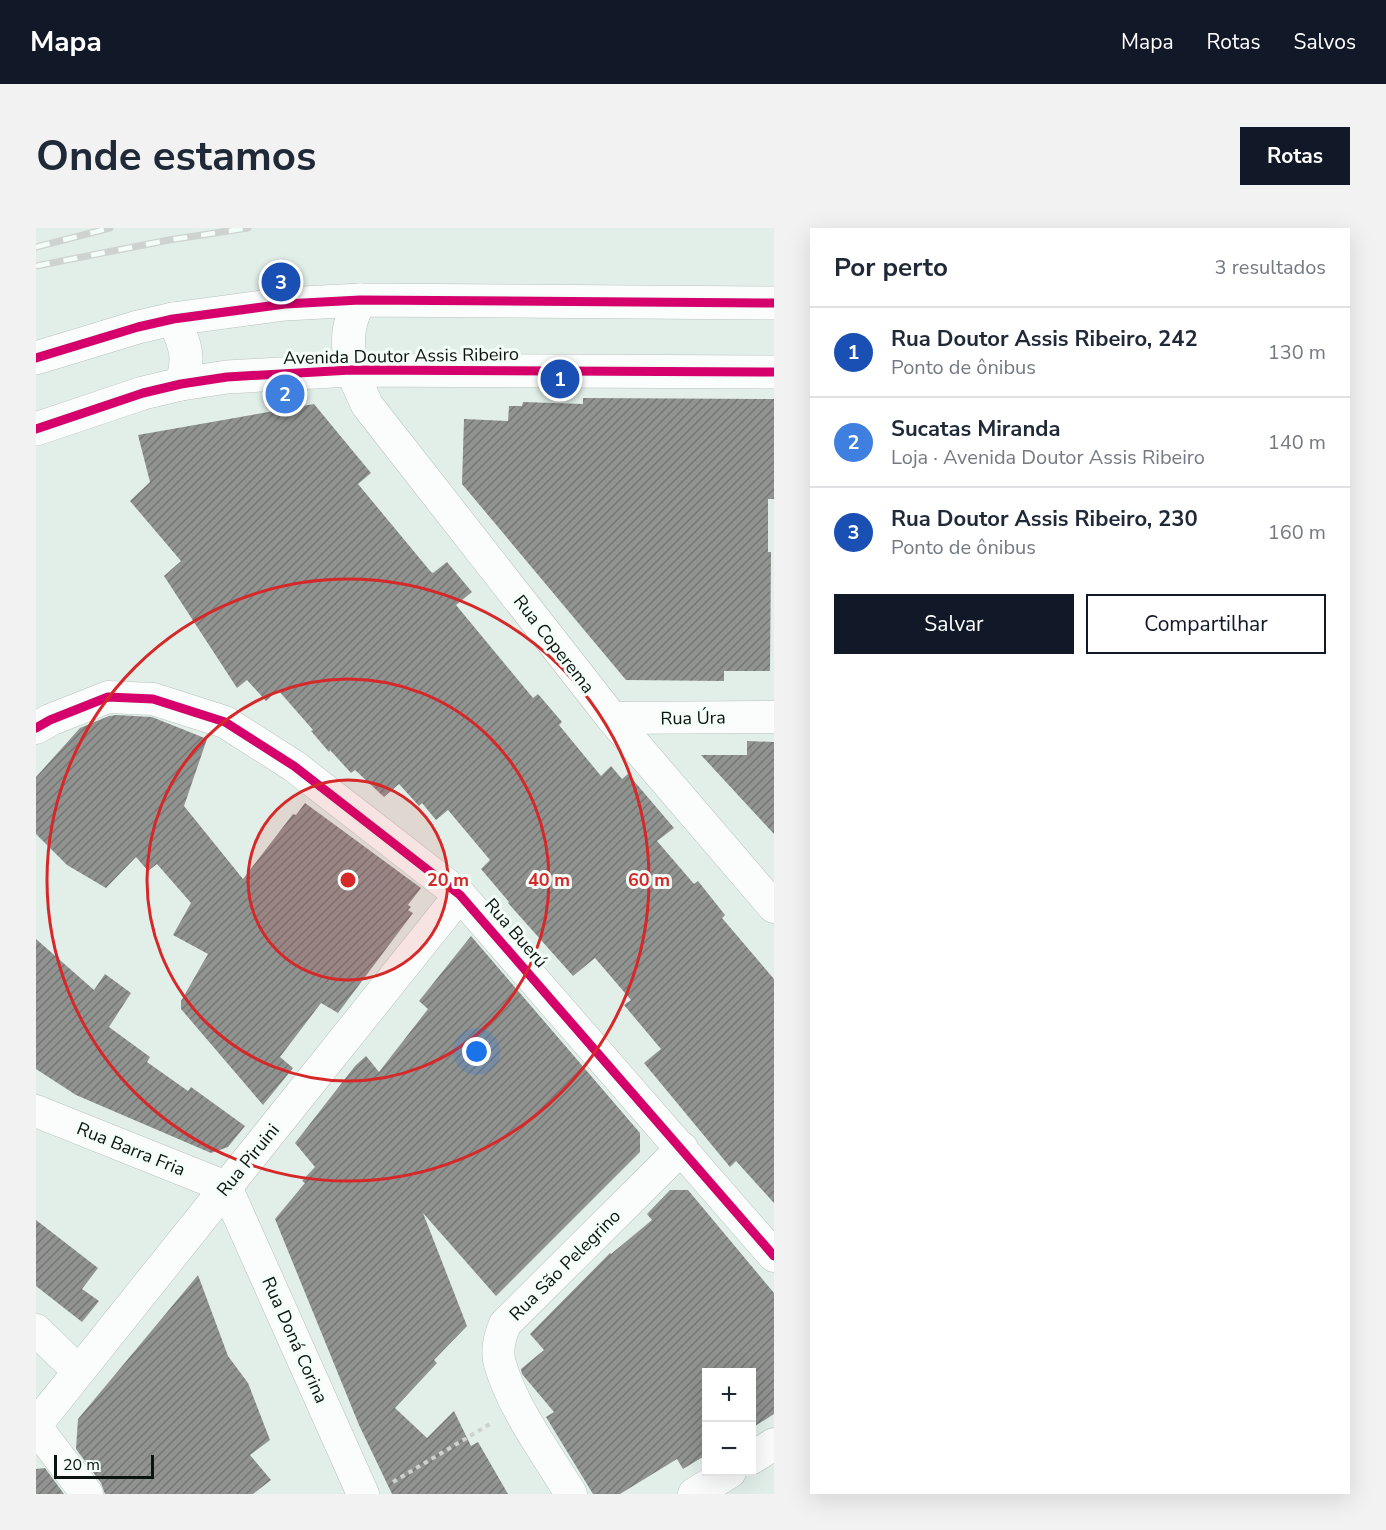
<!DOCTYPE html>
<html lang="pt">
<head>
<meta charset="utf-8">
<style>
	body { margin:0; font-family:"Nunito Sans",sans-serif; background:#f2f2f3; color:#1f2937 }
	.controls { position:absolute; right:18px; bottom:18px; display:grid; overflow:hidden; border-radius:0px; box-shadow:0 6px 24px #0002 }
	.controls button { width:54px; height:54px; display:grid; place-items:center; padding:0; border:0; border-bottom:2px solid #e0e1e3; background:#fff; color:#1f2937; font:30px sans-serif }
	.scale { position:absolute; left:18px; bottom:15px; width:100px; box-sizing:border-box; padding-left:6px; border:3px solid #0c1410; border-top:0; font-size:16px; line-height:21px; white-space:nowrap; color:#0c1410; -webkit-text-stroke:4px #f4fef9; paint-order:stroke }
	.you { position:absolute; left:441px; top:824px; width:21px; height:21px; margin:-15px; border:4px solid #fff; border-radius:50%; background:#1a73e8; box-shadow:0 0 0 9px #1a73e833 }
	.badge { display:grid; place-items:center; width:39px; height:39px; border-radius:50%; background:#111827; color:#fff; font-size:20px; font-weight:700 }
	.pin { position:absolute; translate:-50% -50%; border:3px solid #fff; box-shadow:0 2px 6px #0006 }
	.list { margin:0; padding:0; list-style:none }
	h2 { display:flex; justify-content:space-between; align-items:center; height:78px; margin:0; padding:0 24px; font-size:26px }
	h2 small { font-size:20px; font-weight:400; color:#747a83 }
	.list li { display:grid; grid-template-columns:39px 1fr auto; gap:18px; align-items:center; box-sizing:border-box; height:90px; padding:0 24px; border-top:2px solid #e0e1e3 }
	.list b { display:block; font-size:22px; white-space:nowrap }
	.list p { margin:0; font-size:20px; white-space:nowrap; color:#747a83 }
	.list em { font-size:20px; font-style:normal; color:#747a83 }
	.actions { display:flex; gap:12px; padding:18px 24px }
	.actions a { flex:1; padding:14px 0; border:2px solid #111827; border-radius:0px; text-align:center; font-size:21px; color:#111827 }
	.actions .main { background:#111827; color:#fff }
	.map { position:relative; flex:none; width:738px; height:1266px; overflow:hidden; border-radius:0px }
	header { display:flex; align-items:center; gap:36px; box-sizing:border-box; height:84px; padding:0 30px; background:#111827; color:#fff }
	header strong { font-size:28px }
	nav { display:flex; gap:33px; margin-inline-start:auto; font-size:21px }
	.intro { display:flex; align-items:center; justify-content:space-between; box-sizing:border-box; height:144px; padding:0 36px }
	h1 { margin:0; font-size:42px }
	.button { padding:15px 27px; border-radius:0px; background:#111827; color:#fff; font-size:21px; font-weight:700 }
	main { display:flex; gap:36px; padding:0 36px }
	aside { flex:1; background:#fff; border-radius:0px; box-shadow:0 6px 24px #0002 }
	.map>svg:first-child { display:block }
	.building { fill:url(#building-hatch) }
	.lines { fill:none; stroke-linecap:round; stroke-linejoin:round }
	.street-casing { stroke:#b8c2bd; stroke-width:33 }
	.primary-casing { stroke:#b8c2bd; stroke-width:34 }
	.path { stroke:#cdd1d0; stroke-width:4; stroke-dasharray:4.5 4.5; stroke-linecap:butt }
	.street { stroke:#fbfdfc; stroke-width:32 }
	.primary { stroke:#fbfdfc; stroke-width:33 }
	.rail-casing { stroke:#ced2d0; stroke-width:7 }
	.rail { stroke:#f4fef9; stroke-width:4.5; stroke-dasharray:14; stroke-linecap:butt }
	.cycleway-casing { stroke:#f4fef9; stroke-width:13 }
	.cycleway { stroke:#d6006c; stroke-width:9 }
	.ring { fill:none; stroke:#d62828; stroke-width:3 }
	.labels { text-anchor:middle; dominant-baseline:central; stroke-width:6; stroke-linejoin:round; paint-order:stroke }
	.street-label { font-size:18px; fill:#0c1410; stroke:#f4fef9 }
	.centre { fill:#d62828; stroke:#f4fef9; stroke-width:3 }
	.ring-label { font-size:18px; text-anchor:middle; font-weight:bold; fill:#d62828; stroke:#f4fef9; stroke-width:6; stroke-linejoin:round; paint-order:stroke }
</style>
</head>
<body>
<header>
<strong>Mapa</strong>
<nav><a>Mapa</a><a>Rotas</a><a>Salvos</a></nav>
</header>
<div class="intro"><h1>Onde estamos</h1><a class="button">Rotas</a></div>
<main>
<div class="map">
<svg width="738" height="1266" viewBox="0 0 738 1266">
	<defs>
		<pattern id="building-hatch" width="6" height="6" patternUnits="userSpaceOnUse" patternTransform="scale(1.5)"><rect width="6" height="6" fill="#919391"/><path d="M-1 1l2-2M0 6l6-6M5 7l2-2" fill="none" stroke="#757775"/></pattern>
	</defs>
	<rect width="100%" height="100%" fill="#e2efe9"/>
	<g class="building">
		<polygon points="547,170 738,171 738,271 732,271 732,324 735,324 734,443 688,443 688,453 590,452 426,256 428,191 472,193 473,178 486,178 487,174 547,176"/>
		<polygon points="278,176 335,245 322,256 395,344 397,345 411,334 436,364 420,377 497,470 502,466 526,494 523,497 565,548 575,538 586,551 592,546 638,600 621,613 658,656 662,653 689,687 686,690 738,751 738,975 700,933 694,939 608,835 625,821 588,777 595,772 559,730 537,748 472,675 473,674 445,641 454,632 412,582 400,592 386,575 383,578 363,556 348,569 319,542 315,545 294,522 293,524 275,503 277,502 242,462 230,473 211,452 201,460 128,348 145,333 94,273 114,254 102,207"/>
		<polygon points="80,487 116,489 171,511 148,578 207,651 257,586 260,587 269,575 385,660 372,677 375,679 372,682 377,685 302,785 285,775 244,829 257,840 227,877 145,781 145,773 172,726 137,707 155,675 121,636 112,643 100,629 70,660 31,637 0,606 0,549 44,500 73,488"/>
		<polygon points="711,513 738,514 738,606 665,527 711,527"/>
		<polygon points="435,708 604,905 604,924 460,1068 387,985 431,1098 398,1132 401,1135 359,1180 391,1210 418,1183 435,1218 442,1214 472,1266 356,1266 323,1197 239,991 269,955 266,953 279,939 259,915 319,838 330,828 343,844 392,781 383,773"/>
		<polygon points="0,711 58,762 69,746 95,765 73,799 114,829 111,834 152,863 155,859 209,898 192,919 175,925 40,867 0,841"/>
		<polygon points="634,962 652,962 738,1065 738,1186 716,1200 716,1144 670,1144 670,1227 647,1241 641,1231 584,1266 557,1266 510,1189 518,1184 486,1146 485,1141 508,1122 494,1106 574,1025 575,1026 616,992 611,986"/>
		<polygon points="0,992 62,1040 46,1061 63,1073 46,1094 0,1058"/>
		<polygon points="162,1047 192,1128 212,1155 234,1212 214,1227 235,1252 217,1266 69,1266 65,1255 40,1221 42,1191"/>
		<polygon points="9,1240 28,1266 0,1266 0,1241"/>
	</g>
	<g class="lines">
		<defs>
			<g id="street">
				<polyline points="315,142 331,177 576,490 738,679"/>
				<polyline points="576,490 738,489"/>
				<polyline points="0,500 14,492 72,469 117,471 189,494 258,538 424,667 738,1028"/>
				<polyline points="0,883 190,959"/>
				<polyline points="190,959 327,1266"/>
				<polyline points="0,1102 42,1143"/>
				<polyline points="0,1197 424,667"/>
				<polyline points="0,1199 51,1266"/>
				<polyline points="716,1230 738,1216"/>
				<path d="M535,1266C511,1226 477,1181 464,1136C460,1123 464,1108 469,1096L646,920"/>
				<polyline points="658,1266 694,1244"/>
			</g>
			<g id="primary">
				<path d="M137,91C149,114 155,131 145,156"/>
				<polyline points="0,130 102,99 137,91 249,76 324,72 738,75"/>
				<path d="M315,142C311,113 310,98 324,72"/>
				<polyline points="0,201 107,165 145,156 191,149 315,142 738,144"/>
			</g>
		</defs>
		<use href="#street" class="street-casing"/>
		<use href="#primary" class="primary-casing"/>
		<polyline class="path" points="357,1254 454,1196"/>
		<use href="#street" class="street"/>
		<use href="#primary" class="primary"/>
		<defs>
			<g id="rail">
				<polyline points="0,19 74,0"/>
				<polyline points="0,38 133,12 212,0"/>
			</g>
		</defs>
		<use href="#rail" class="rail-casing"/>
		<use href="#rail" class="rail"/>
		<defs>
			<g id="cycleway">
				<polyline points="0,130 102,99 137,91 249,76 324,72 738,75"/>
				<polyline points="0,201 107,165 145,156 191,149 315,142 738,144"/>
				<polyline points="0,500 14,492 72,469 117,471 189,494 258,538 424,667 738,1028"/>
			</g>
		</defs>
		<use href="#cycleway" class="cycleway-casing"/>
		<use href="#cycleway" class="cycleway"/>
	</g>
	<circle cx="312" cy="652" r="100" fill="#d62828" fill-opacity=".12"/>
	<g class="ring">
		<circle cx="312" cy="652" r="100"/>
		<circle cx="312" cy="652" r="201"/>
		<circle cx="312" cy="652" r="301"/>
	</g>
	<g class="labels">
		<g class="street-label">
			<text transform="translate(365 128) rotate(-1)">Avenida Doutor Assis Ribeiro</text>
			<text transform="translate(518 416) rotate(52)">Rua Coperema</text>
			<text transform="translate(657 490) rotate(-1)">Rua Úra</text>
			<text transform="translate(480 705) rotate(49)">Rua Buerú</text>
			<text transform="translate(95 921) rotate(22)">Rua Barra Fria</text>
			<text transform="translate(212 932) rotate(-51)">Rua Piruini</text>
			<text transform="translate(529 1037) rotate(-45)">Rua São Pelegrino</text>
			<text transform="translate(259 1112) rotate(66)">Rua Doná Corina</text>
		</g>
	</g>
	<circle cx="312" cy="652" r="9" class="centre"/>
	<g class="ring-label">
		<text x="412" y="658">20 m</text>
		<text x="513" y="658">40 m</text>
		<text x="613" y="658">60 m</text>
	</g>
</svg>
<div class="controls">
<button>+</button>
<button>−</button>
</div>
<div class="scale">20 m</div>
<div class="you"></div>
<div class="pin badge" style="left:524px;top:151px;background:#1a4fb4">1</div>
<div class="pin badge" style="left:249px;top:166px;background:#3f7fe0">2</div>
<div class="pin badge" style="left:245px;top:54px;background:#1a4fb4">3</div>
</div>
<aside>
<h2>Por perto<small>3 resultados</small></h2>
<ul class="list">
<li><span class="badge" style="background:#1a4fb4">1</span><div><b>Rua Doutor Assis Ribeiro, 242</b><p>Ponto de ônibus</p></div><em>130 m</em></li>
<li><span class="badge" style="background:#3f7fe0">2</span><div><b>Sucatas Miranda</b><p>Loja · Avenida Doutor Assis Ribeiro</p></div><em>140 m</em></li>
<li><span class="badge" style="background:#1a4fb4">3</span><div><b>Rua Doutor Assis Ribeiro, 230</b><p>Ponto de ônibus</p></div><em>160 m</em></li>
</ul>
<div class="actions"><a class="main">Salvar</a><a>Compartilhar</a></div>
</aside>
</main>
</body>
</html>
